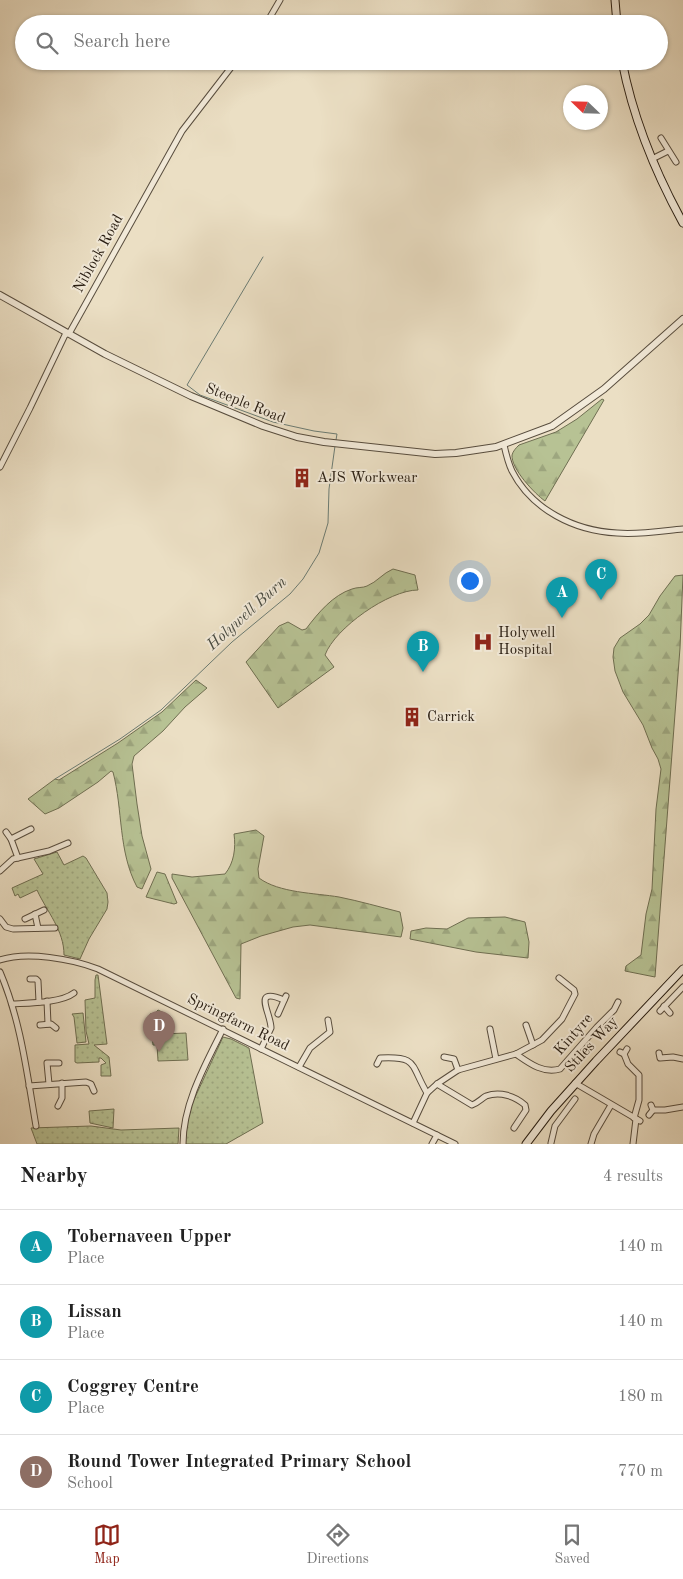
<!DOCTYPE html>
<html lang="en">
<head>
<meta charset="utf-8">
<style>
	body { margin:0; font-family:"Old Standard TT",serif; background:#f6f6f6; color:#222 }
	.compass { position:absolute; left:563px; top:85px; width:45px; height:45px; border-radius:50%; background:#fff; box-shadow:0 1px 4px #0004; rotate:293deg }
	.you { position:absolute; left:469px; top:580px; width:18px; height:18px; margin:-12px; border:4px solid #fff; border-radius:50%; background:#1a73e8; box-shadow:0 0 0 8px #1a73e833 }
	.badge { display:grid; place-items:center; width:32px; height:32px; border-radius:50%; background:#8f2418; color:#fff; font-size:16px; font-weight:700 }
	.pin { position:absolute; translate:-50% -41px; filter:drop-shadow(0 1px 2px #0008) }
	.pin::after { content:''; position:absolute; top:26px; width:18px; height:15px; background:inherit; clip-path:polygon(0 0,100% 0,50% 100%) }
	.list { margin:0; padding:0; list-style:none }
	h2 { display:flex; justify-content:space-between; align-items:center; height:65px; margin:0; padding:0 20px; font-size:21px }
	h2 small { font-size:16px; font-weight:400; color:#767676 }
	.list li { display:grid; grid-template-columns:32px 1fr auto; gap:15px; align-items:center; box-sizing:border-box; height:75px; padding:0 20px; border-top:1px solid #e0e0e0 }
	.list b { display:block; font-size:19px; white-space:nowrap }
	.list p { margin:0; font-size:16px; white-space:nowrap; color:#767676 }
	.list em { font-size:16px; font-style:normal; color:#767676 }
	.icon { flex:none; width:28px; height:28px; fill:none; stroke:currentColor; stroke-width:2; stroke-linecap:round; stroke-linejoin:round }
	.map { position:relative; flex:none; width:683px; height:1144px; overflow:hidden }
	.search { position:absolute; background:#fff; box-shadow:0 1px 4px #0004; left:15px; right:15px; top:15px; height:55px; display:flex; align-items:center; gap:12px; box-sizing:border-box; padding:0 18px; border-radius:28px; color:#767676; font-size:19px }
	.sheet { height:365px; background:#fff }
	nav { display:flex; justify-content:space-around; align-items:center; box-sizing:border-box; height:70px; border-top:1px solid #e0e0e0; background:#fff; font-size:14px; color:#767676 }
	nav a { display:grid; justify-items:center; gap:2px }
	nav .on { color:#8f2418 }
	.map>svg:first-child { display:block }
	.grass { fill:url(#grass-dots); stroke:#6f6f52 }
	.forest { fill:url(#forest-firs); stroke:#6f6f52 }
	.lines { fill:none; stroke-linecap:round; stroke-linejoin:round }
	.stream { stroke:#6b7c74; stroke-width:1 }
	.minor-casing { stroke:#584d3e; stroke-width:7 }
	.tertiary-casing { stroke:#584d3e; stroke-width:8 }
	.secondary-casing { stroke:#271c11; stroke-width:9 }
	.minor { stroke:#f2ead9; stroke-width:5 }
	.tertiary { stroke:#f2ead9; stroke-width:6 }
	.secondary { stroke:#f2ead9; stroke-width:7 }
	.labels { text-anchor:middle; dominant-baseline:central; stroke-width:4; stroke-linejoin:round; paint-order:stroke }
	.street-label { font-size:15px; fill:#271c11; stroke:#f2ead9 }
	.poi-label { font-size:15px; fill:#271c11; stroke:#f2ead9; text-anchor:start }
	.water-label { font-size:16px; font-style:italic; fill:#494c43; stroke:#f2ead9 }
</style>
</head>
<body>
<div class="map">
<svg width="683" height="1144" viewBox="0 0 683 1144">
	<defs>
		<pattern id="grass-dots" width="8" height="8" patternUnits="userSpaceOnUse" patternTransform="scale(1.25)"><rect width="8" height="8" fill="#b7c294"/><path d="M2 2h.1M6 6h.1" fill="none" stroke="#9da67f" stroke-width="1.8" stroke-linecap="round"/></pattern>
		<pattern id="forest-firs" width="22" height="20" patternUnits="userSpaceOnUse" patternTransform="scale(1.25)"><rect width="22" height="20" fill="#b7c294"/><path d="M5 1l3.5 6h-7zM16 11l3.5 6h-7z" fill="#9da67f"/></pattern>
	</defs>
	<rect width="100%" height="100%" fill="#ebdfc4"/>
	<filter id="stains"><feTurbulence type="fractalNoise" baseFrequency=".004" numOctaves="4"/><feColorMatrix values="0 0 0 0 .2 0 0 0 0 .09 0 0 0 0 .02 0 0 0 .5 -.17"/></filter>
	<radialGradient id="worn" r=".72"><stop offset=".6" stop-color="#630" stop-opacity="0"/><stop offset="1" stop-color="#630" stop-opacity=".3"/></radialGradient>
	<g class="grass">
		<path d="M57,852L64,865L83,856L86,858L107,893L108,902L107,909L89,939L80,959L64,955C64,930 47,912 37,890L20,898L18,894L15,896L12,888L43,874L34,859Z"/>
		<polygon points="96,975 98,975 107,1044 94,1045 109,1057 111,1076 101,1076 101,1065 106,1063 101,1058 99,1058 99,1062 77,1063 75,1062 75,1045 89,1044 86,1031 85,1000 95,998 95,980"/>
		<polygon points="158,1010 170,1016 172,1019 171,1029 161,1030 161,1034 186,1033 188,1060 158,1061 157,1045 153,1045 150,1014 155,1013"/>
		<polygon points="83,1013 86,1042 77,1043 74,1017 72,1014"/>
		<polygon points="223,1037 231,1039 249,1048 263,1123 226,1144 184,1144 185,1131 191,1106"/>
		<polygon points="114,1109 113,1128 90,1123 89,1111"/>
		<polygon points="91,1126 121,1130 179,1128 178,1144 37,1144 31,1128"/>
	</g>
	<g class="forest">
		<path d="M602,399L604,400L545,501C535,494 511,469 512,455C513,451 516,448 519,445L556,432L577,419Z"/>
		<path d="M393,569L415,575L418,590C389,590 335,628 325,655L334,667L278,708L246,662L279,626L288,622L302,630L306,629C318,613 333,595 352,589C357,587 363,588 367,586C377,582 383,573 393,569Z"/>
		<polygon points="683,575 680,648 655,977 625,971 626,966 641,955 646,914 652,889 656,809 661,769 658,759 652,748 643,725 623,692 615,671 613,657 614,648 620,638 640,624 649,615 660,596 675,576"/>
		<path d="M196,680L207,688L185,707L163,731L134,756L132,764L137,804L142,836L151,869L142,889L137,887C118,851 123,810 113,772L111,771L98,782L59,808L45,814L28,799L55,779L59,780L118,743L162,712Z"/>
		<path d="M256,830L264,836L258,869L259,878C279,893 315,893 339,897C359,901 380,907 400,912L403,928L401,937L310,925L293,927L261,936L241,944L240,999L236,998L172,878V874L192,877L225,874C234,863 236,848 234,834Z"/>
		<polygon points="157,872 165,874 177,903 174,904 146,897"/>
		<polygon points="505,917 525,922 529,942 528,958 476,952 410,939 411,931 426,928 447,929 468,918"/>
	</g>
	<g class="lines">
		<g class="stream">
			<polyline points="263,257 187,385 200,395 273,422 314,431 337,434 336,440"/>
			<polyline points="55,779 120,739 161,710 232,642 290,594 303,579 319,553 328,523 329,489 335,446"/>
		</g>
		<defs>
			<g id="minor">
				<polyline points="266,24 280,0"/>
				<polyline points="661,138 676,162"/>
				<polyline points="652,159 668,151"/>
				<path d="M504,445C506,454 508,463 512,471C532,510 575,531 617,533C638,535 662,531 683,529"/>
				<polyline points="0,467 30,408 65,335 70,332 182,131 236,61"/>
				<polyline points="6,832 11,839"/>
				<polyline points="18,858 11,839 31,829"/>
				<polyline points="0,871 13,859 49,851 68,843"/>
				<polyline points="35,914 38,928"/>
				<polyline points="0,919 6,927 13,929 55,928"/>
				<polyline points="25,919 44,910"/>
				<path d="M0,960C27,951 72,959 98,969L455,1144"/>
				<path d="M0,972C21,1021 27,1074 36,1126"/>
				<polyline points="30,979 36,979 38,981 39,1002"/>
				<polyline points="47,1001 48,1024"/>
				<path d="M12,1004C29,1003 61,1003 74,993"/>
				<polyline points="664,1006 670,1013"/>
				<polyline points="660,1011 683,987"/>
				<polyline points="278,1014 286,996"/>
				<polyline points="40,1025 51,1024 56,1028"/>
				<polyline points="526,1025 533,1045"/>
				<polyline points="490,1029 496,1059"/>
				<path d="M261,1049L271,1028C271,1013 251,986 284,1000"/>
				<polyline points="620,1052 624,1054 627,1049"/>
				<polyline points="659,1053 660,1058 673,1057 683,1059"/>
				<path d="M516,1054C529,1063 543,1074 560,1069L597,1027L614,1010L618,1002"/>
				<polyline points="624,1054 628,1064 639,1075 639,1100 634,1118"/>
				<polyline points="444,1057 454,1059 458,1070"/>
				<path d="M377,1064L380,1058C418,1056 410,1064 427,1093"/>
				<polyline points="299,1067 310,1048 330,1032 328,1020"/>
				<polyline points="575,1083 640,1121"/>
				<polyline points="49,1084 47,1063 59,1063"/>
				<path d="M437,1084L472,1105C478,1103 481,1099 486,1096C500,1091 515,1096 525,1105L526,1110L514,1128"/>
				<polyline points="29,1086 86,1082 91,1084 94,1091"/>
				<polyline points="58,1106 62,1098 62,1083"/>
				<polyline points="653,1110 665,1110 683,1107"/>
				<polyline points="649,1115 653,1110 651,1105"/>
				<polyline points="413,1123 427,1093 437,1084 458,1070 516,1054 542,1040 562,1019 575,994 574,990 559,978"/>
				<polyline points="551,1143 555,1126 575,1099"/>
				<path d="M183,1144C183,1104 205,1065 223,1029"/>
				<polyline points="432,1144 437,1135"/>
				<polyline points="591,1144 594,1134 611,1105"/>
				<polyline points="633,1144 636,1119"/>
			</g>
			<polyline id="tertiary" points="0,295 105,354 191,396 263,426 297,437 324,442 435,454 456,453 496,447 552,426 604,389 683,319"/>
			<g id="secondary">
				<polyline points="615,0 617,24"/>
				<path d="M622,61C633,118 655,172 683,223"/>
				<polyline points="526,1144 551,1111 596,1061 683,969"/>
			</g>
		</defs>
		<use href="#minor" class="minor-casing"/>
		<use href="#tertiary" class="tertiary-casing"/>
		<use href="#secondary" class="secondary-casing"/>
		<use href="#minor" class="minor"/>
		<use href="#tertiary" class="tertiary"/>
		<use href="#secondary" class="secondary"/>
	</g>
	<defs>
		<symbol id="building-bare" viewBox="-9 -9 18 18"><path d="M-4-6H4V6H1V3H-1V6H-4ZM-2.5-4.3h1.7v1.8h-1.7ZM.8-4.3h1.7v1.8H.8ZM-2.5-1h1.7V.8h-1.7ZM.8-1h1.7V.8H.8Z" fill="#8f2418" stroke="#f2ead9" stroke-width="2.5" paint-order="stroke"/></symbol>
		<symbol id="hospital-bare" viewBox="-9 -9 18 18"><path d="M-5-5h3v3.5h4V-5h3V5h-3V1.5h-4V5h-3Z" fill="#8f2418" stroke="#f2ead9" stroke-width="2.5" paint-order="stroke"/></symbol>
	</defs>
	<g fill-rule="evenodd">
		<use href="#building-bare" x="288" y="464" width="28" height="28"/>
		<use href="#hospital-bare" x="469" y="628" width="28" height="28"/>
		<use href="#building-bare" x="398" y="703" width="28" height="28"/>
	</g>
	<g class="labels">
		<g class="street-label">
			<text transform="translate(99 254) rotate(-61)">Niblock Road</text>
			<text transform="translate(245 404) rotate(22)">Steeple Road</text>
			<text transform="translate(238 1023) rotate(26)">Springfarm Road</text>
			<text transform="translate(574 1035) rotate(-49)">Kintyre</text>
			<text transform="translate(592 1045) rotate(-47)">Stiles Way</text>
		</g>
		<g class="poi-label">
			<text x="317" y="478">AJS Workwear</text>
			<text x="498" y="633">Holywell<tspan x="498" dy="17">Hospital</tspan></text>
			<text x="427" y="717">Carrick</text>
		</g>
		<g class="water-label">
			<text transform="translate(247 614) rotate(-42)">Holywell Burn</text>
		</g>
	</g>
	<rect width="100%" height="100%" filter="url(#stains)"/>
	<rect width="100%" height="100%" fill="url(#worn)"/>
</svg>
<svg class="compass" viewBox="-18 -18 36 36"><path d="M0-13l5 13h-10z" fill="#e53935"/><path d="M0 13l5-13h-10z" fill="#767676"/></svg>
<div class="you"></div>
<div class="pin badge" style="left:562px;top:618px;background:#0f9aa8">A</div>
<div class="pin badge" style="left:423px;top:672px;background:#0f9aa8">B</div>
<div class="pin badge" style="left:601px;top:600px;background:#0f9aa8">C</div>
<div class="pin badge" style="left:159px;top:1052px;background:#8d6e63">D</div>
<div class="search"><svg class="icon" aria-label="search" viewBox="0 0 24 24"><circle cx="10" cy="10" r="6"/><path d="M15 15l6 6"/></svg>Search here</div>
</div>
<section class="sheet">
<h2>Nearby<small>4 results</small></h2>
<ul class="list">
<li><span class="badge" style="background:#0f9aa8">A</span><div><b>Tobernaveen Upper</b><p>Place</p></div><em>140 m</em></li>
<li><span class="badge" style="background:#0f9aa8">B</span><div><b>Lissan</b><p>Place</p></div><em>140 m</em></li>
<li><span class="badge" style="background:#0f9aa8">C</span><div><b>Coggrey Centre</b><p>Place</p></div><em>180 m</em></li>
<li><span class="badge" style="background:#8d6e63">D</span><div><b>Round Tower Integrated Primary School</b><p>School</p></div><em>770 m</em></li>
</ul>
</section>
<nav>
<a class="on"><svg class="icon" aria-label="map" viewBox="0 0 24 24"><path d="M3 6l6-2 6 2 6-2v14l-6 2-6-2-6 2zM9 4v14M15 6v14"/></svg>Map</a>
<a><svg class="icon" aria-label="directions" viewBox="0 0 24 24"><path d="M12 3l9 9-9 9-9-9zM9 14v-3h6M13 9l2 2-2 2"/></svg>Directions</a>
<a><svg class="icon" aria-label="saved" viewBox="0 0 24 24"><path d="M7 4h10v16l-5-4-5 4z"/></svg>Saved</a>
</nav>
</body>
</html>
